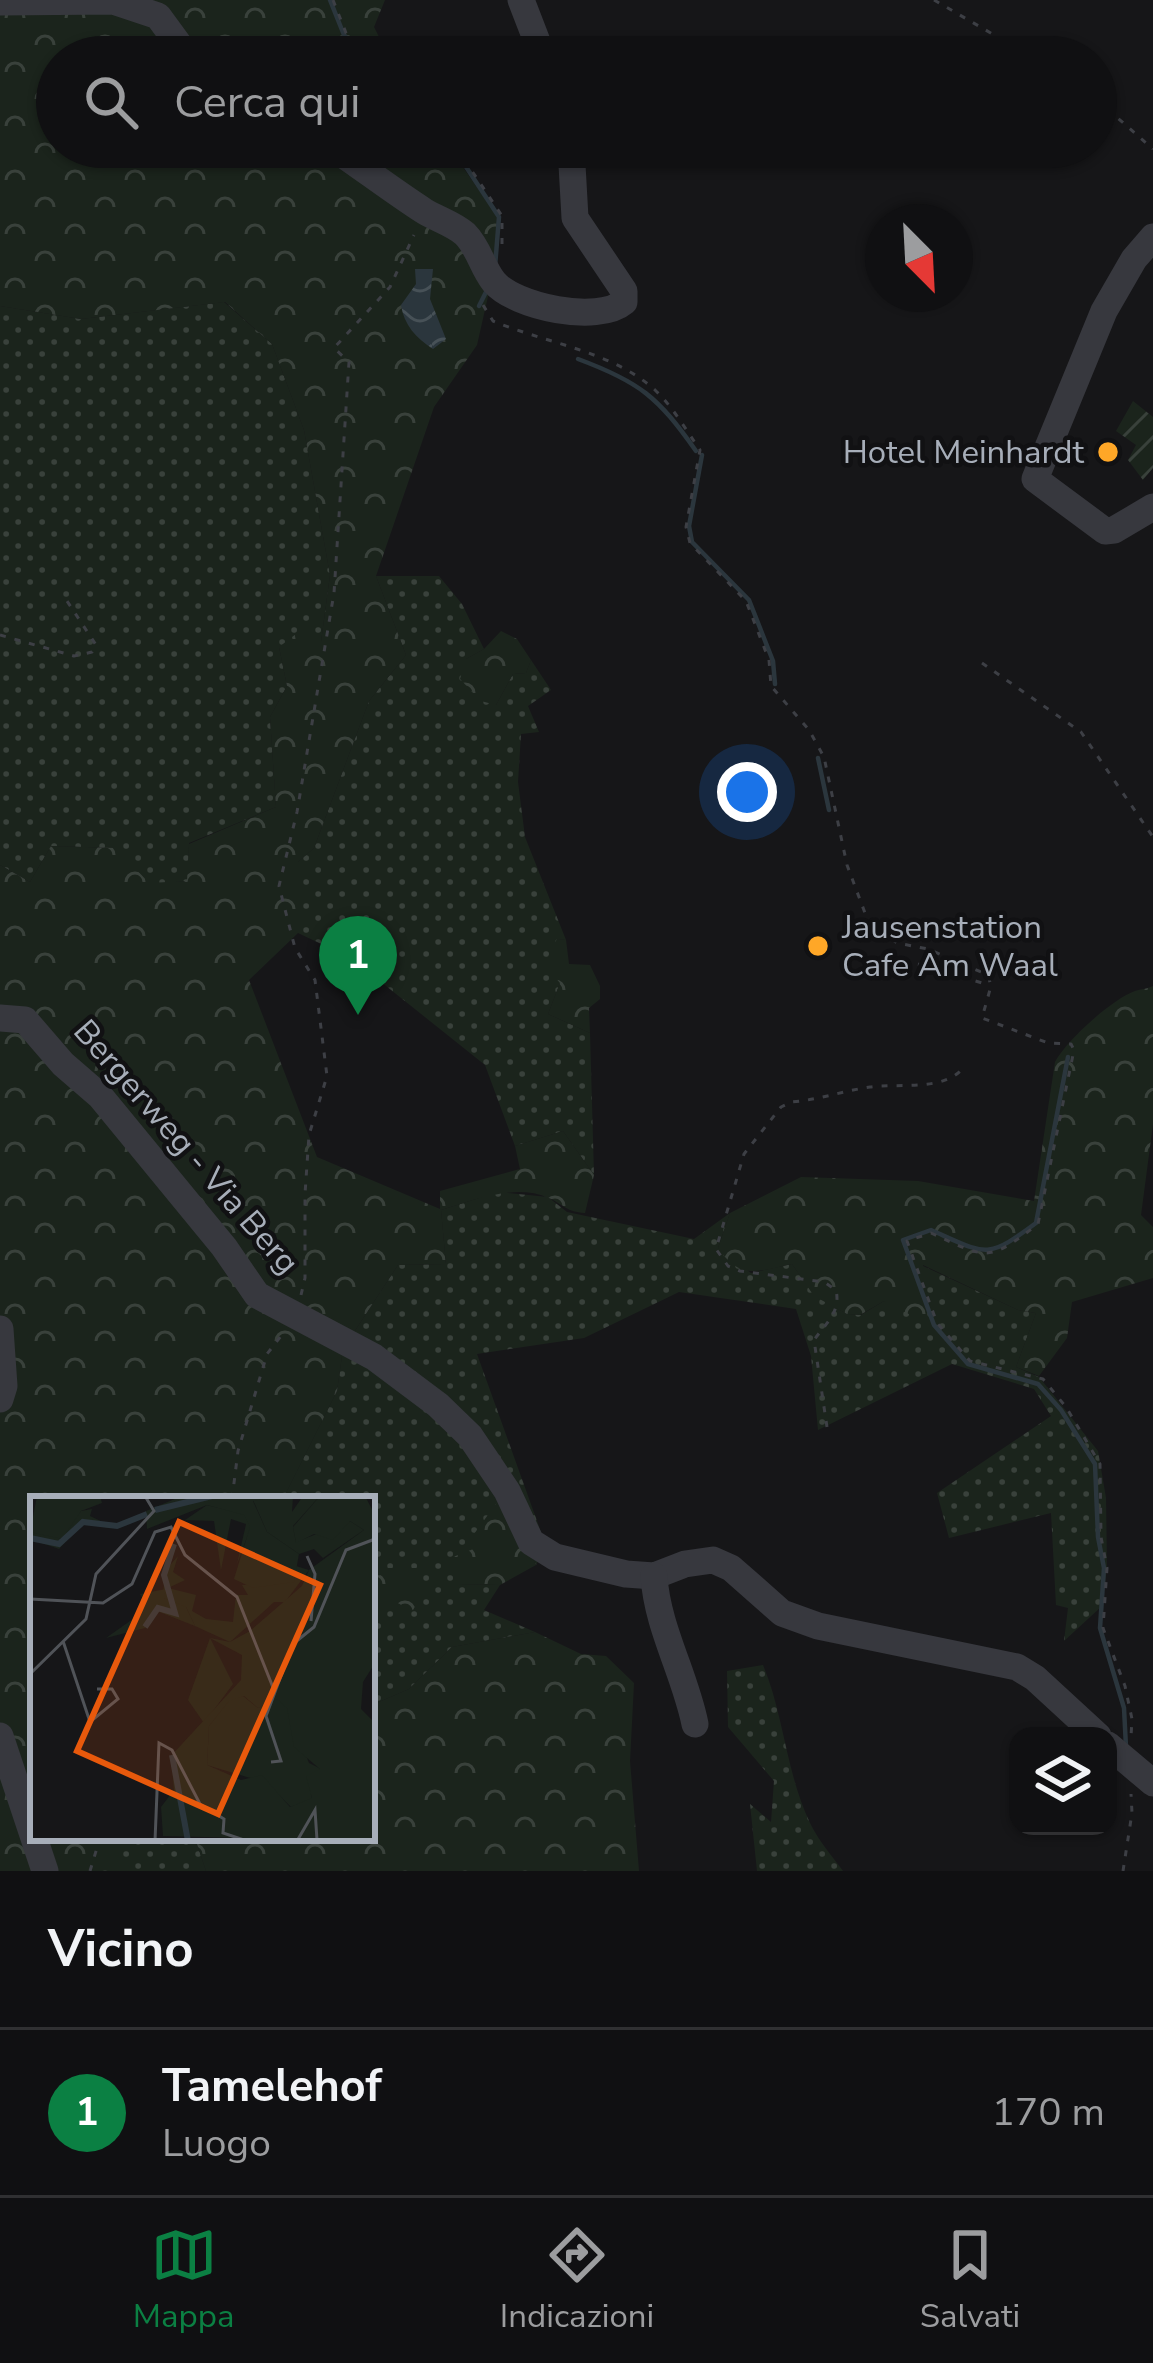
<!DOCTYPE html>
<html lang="it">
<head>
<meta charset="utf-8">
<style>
	body { margin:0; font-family:"Nunito Sans",sans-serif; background:#1e1e20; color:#f1f3f6 }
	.controls { position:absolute; right:36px; bottom:36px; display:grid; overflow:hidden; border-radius:24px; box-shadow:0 3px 9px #0004 }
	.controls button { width:108px; height:108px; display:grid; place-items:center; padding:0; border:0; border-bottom:3px solid #303032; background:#101012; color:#f1f3f6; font:60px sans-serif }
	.compass { position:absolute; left:865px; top:204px; width:108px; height:108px; border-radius:50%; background:#101012; box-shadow:0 3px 9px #0004; rotate:156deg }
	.you { position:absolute; left:747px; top:792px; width:42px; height:42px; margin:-30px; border:9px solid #fff; border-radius:50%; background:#1a73e8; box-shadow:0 0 0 18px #1a73e833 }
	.badge { display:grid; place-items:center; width:78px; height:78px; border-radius:50%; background:#0b8043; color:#fff; font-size:39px; font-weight:700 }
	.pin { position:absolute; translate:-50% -99px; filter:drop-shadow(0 3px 6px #0008) }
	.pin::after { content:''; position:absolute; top:63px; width:42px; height:36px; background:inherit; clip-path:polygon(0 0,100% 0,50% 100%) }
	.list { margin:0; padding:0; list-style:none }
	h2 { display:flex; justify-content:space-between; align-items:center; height:156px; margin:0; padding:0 48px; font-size:51px }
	h2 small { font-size:39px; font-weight:400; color:#9c9d9f }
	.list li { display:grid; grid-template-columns:78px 1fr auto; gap:36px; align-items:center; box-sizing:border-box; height:168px; padding:0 48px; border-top:3px solid #303032 }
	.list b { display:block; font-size:45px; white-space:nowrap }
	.list p { margin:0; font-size:39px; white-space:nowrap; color:#9c9d9f }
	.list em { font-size:39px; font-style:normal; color:#9c9d9f }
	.icon { flex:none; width:66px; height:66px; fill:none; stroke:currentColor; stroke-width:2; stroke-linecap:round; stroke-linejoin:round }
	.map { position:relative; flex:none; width:1153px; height:1871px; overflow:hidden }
	.search { position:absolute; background:#101012; box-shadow:0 3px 9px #0004; left:36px; right:36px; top:36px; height:132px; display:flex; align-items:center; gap:30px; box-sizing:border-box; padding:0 42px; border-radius:66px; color:#9c9d9f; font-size:45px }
	.sheet { height:324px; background:#101012 }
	nav { display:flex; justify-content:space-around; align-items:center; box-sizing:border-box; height:168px; border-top:3px solid #303032; background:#101012; font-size:33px; color:#9c9d9f }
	nav a { display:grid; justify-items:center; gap:6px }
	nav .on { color:#0b8043 }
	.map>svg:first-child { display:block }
	.grass { fill:url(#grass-dots) }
	.forest { fill:url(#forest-crowns) }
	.garden { fill:url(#garden-furrows) }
	.water { fill:url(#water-waves) }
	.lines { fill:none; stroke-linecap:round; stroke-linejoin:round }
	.stream { stroke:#2b363d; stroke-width:4.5 }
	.path { stroke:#3d3f45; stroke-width:3; stroke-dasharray:6 9; stroke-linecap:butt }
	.minor { stroke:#37383e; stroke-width:27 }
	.poi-dot { fill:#ffa727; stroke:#111113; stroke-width:4.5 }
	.labels { text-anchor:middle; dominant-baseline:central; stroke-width:9; stroke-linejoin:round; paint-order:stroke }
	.poi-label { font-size:33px; fill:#a7aeb9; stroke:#111113; text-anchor:end }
	.street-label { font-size:33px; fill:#a7aeb9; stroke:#111113 }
	.inset-river { fill:none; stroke:#2b363d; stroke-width:6 }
	.inset-road { fill:none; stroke:#505358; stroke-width:3 }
	.view { fill:#e8590c; fill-opacity:0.15; stroke:#e8590c; stroke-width:6 }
	.inset-edge { fill:none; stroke:#a7aeb9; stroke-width:6 }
</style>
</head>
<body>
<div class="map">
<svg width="1153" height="1871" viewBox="0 0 1153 1871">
	<defs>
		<pattern id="grass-dots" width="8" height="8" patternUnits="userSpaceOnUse" patternTransform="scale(3)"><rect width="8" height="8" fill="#1b241c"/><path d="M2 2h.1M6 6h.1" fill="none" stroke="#39413b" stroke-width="1.8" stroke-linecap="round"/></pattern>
		<pattern id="forest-crowns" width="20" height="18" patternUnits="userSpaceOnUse" patternTransform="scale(3)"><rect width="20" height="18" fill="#1b241c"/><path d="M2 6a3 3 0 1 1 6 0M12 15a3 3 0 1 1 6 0" fill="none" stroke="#39413b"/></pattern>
		<pattern id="garden-furrows" width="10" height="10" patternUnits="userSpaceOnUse" patternTransform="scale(3)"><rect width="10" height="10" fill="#1b241c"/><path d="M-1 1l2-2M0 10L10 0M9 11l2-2" fill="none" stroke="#39413b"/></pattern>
		<pattern id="water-waves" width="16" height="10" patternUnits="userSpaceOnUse" patternTransform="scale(3)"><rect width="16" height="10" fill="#2b363d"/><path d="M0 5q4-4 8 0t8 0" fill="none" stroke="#475157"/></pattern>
	</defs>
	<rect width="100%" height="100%" fill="#161618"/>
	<g class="grass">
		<polygon points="224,302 272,344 304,430 330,575 321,642 279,647 287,686 270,717 276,807 189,843 188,881 149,884 115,848 51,846 30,882 0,865 0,306 81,319"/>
		<polygon points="376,576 439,576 462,604 484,649 466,659 496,705 513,674 526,673 531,660 551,690 528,706 539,732 521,734 518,782 525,837 566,940 557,939 560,983 548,1014 590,1033 594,1175 563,1131 515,1146 485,1065 351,958 298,933 298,862 314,848 369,701 406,655"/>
		<polygon points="498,1192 548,1197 567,1212 694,1239 730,1213 718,1248 751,1273 792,1264 814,1295 847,1314 861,1315 884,1301 927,1312 921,1265 1018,1310 1036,1313 1016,1367 1039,1377 1098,1451 1106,1498 1107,1568 1102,1606 1064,1641 1068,1608 1056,1605 1051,1513 949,1538 937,1493 1051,1416 1034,1389 952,1364 818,1430 811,1356 796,1309 679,1292 584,1338 477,1354 546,1546 536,1565 501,1498 482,1546 457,1584 500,1585 484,1610 535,1632 452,1647 409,1689 372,1705 372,1499 283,1499 337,1391 343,1349 398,1265 446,1264 441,1210"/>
		<path d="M763,1665C784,1715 786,1773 810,1823C818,1840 832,1856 843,1871H757L750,1804L771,1822L774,1781L728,1727L727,1671Z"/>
		<polygon points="121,1838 195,1838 206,1871 121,1871"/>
	</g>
	<g class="forest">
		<path d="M0,0H385L374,27L389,57H57V147H449L498,218V252L477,345L434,407L376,576L406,655L369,701L314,848L298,862V933L249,980L317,1157L440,1209V1191L520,1169L515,1146L563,1131L594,1175L585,1213C567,1212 564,1205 549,1198C515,1183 474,1200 441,1210L446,1264L398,1265L343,1349L337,1391L283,1499H33V1838H121V1871H0V865L30,882L51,846L116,848L149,883L187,881L189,844L276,807L270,717L287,686L279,647L296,634L321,642L330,575L304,430L272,344L225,302L81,319L0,306Z"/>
		<polygon points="501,631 517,639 531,660 526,673 513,674 496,705 481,701 460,679 466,659 484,649"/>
		<path d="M557,939L566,940L569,964L590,965L600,986V999L589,1008L590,1033L548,1014L560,983C546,966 544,958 557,939Z"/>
		<path d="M1153,986V1124L1141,1215L1153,1227V1278L1072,1302L1067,1338L1039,1376L1016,1367L1036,1313L1018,1310L923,1265L927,1312L922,1321L884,1301L860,1315L847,1314L814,1296L792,1264C758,1271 741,1281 718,1248L730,1213L801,1177L918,1181L1034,1201L1055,1062C1066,1041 1112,999 1135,991C1141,989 1147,989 1153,986Z"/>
		<polygon points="501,1497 536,1565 500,1585 457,1584 453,1557 481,1546 474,1534"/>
		<polygon points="387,1568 420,1568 421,1596 413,1610 391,1600 382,1613 372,1616 372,1583"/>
		<polygon points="535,1632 581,1654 606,1656 634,1683 630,1761 639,1871 206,1871 195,1838 372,1838 372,1705 409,1689 452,1647"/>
	</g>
	<polygon class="garden" points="1133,401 1153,417 1153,468 1143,480 1128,460 1136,445 1116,431"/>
	<path class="water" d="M415,269H433L430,299L446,339L433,349C416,338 404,325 401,305L416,284Z"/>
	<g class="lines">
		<g class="stream">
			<polyline points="330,0 344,35 362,57"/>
			<polyline points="453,147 499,217 495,267"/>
			<polyline points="479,306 487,290"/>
			<path d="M578,359C640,382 658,397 696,451"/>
			<polyline points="702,455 689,526 692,542 749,600 773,661 775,684"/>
			<polyline points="818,758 829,810"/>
			<path d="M1068,1057L1036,1223C986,1260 987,1255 931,1230L903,1240L934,1325L968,1364L1038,1384L1061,1410L1095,1464L1098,1537L1104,1568L1100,1628L1124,1708L1126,1747"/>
		</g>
		<g class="path">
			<polyline points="333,0 346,33 365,57"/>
			<polyline points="934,0 1032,57"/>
			<polyline points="1096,99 1153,149"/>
			<polyline points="456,147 502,216 502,251"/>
			<path d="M483,305L493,321C545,343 612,351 655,390C673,407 686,430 700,450L686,527L690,543L746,601L769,660L771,686L809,730L824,757L847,865L868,921L897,943L928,949L988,975L991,986L982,1018L1048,1043L1071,1044L1074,1050L1038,1224C987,1263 988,1259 931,1233L907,1241L937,1323L970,1361L1043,1379L1066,1407L1100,1464L1101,1537L1107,1568L1103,1628L1125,1686L1132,1719L1131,1737"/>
			<polyline points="0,635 74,656 92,652 96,645 67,601"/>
			<polyline points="982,663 1081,732 1153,837"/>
			<polyline points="918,964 989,985"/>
			<polyline points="301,1295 305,1278 305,1194 309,1135 327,1076 315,980 295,948 279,886 297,812 334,593 349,362 334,348 390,287 414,235"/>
			<path d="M827,1427L814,1340C826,1323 841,1312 836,1290L824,1282L740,1271L728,1266L716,1249L744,1154L781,1107L791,1102C818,1100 843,1091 870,1087C898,1083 945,1092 964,1067"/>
			<polyline points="232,1499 238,1451 267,1354 281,1336"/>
			<polyline points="90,1871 100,1838"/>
			<polyline points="1123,1871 1132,1813 1131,1794"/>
		</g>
		<g class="minor">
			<polyline points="521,0 543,57"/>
			<polyline points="0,2 113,1 158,16 188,57"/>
			<path d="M332,147C363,168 393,191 424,211C437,219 454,224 465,234C479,248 482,267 494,282C515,307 598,324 624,302V291L575,218L571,147"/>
			<polyline points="1153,237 1134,259 1104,311 1035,479 1105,531 1114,530 1153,507"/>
			<polyline points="0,1018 25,1020 63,1064 100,1096 224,1247 257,1295 374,1357 438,1405 470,1436 507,1491 531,1542 555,1557 626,1574 654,1576 685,1564 713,1560 731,1568 782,1613 818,1626 1017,1667 1035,1678 1098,1736"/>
			<polyline points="0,1329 4,1386 0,1399"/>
			<path d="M654,1576C657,1627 685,1674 695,1724"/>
			<polyline points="0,1736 45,1871"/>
			<polyline points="1108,1745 1153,1783"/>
		</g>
	</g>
	<g class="poi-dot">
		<circle cx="1108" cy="452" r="12"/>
		<circle cx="818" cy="946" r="12"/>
	</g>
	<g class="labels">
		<g class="poi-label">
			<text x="1084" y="452">Hotel Meinhardt</text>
			<text x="842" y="927" text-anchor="start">Jausenstation<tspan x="842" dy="38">Cafe Am Waal</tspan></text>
		</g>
		<g class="street-label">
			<text transform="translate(186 1147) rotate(49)">Bergerweg - Via Berg</text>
		</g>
	</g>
	<g transform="translate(30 1496)">
		<rect width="345" height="345" fill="#161618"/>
		<path d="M7,0H70L72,7L51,15L40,38L27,44L0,36ZM263,0L262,16L273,0H290L263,30L266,46L320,25L334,34L293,62L284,53L269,58L237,36L223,4ZM177,9L214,18L221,31L207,68L216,28L201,23L191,74L184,25L155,24ZM148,60L143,76L155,84L138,92L166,99L162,115L176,123L203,126L206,99H218L212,89H244L266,70L279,74L255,106H244L200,146L165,130L156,111L145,113L133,101L135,75ZM180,142L203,188L174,227L158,204ZM213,200L228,212L247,202L257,210L279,267L291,273L280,285L282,303L261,311L237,287L177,269L179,230L199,204Z" fill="#1b241c"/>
		<path d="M152,0H253L223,5L237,36L269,58L264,86L223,92L204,83L220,31L214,19L177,9L117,33L116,15ZM290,0H335L345,19V167L333,186L331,213L345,227V345L133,340L131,311L144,294L141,260L211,184L212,159L180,142L200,146L220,135L272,90L279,74L334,34L320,25L303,44L284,38L266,47L263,31ZM214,200L228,212L247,203L257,212L264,251L290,273L276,280L282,302L260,311L232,279L211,284L177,269L179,230L199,205ZM62,13L60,20L79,29L103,26L79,32L53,27L29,53L0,43V36L32,43L51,15ZM136,93L134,102L156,111L165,130L127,115L115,132L76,142L107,120L115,107L110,98Z" fill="#1b241c" fill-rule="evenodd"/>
		<path class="inset-river" d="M125,14L182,0M0,42L29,48L53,26L87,30L117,18M115,131L128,112L145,117L134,79L144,48M142,259L158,345"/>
		<path class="inset-road" d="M277,60L285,78L281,125M0,103L73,107L102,88L125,36L141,31L155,59L207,101L244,194M33,145L60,226L88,203L82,193H67M0,178L56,123L66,78L124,15L115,0M241,266L251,265L236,220L263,148L284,131L316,54L345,43M125,345L129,247L142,254L170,308L194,323L193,337L217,345M267,345L285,314L287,344"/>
		<path class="view" d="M149,26L290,89L188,318L47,255Z"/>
		<rect width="345" height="345" class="inset-edge"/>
	</g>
</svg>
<div class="controls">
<button><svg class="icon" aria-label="layers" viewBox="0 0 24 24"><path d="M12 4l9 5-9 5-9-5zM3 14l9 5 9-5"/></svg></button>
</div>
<svg class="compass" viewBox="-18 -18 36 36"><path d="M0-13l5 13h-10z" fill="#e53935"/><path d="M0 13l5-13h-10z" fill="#9c9d9f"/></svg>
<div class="you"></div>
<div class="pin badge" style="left:358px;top:1015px">1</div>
<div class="search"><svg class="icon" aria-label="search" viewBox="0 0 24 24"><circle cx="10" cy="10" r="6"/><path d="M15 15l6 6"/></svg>Cerca qui</div>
</div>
<section class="sheet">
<h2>Vicino<small></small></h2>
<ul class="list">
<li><span class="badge">1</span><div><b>Tamelehof</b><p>Luogo</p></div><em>170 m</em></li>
</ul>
</section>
<nav>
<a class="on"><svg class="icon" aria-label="map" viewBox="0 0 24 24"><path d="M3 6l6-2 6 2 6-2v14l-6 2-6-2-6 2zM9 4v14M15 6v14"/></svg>Mappa</a>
<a><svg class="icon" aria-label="directions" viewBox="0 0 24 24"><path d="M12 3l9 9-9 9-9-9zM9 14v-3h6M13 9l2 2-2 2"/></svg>Indicazioni</a>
<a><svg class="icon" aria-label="saved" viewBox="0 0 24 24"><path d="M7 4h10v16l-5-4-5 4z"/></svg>Salvati</a>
</nav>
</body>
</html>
